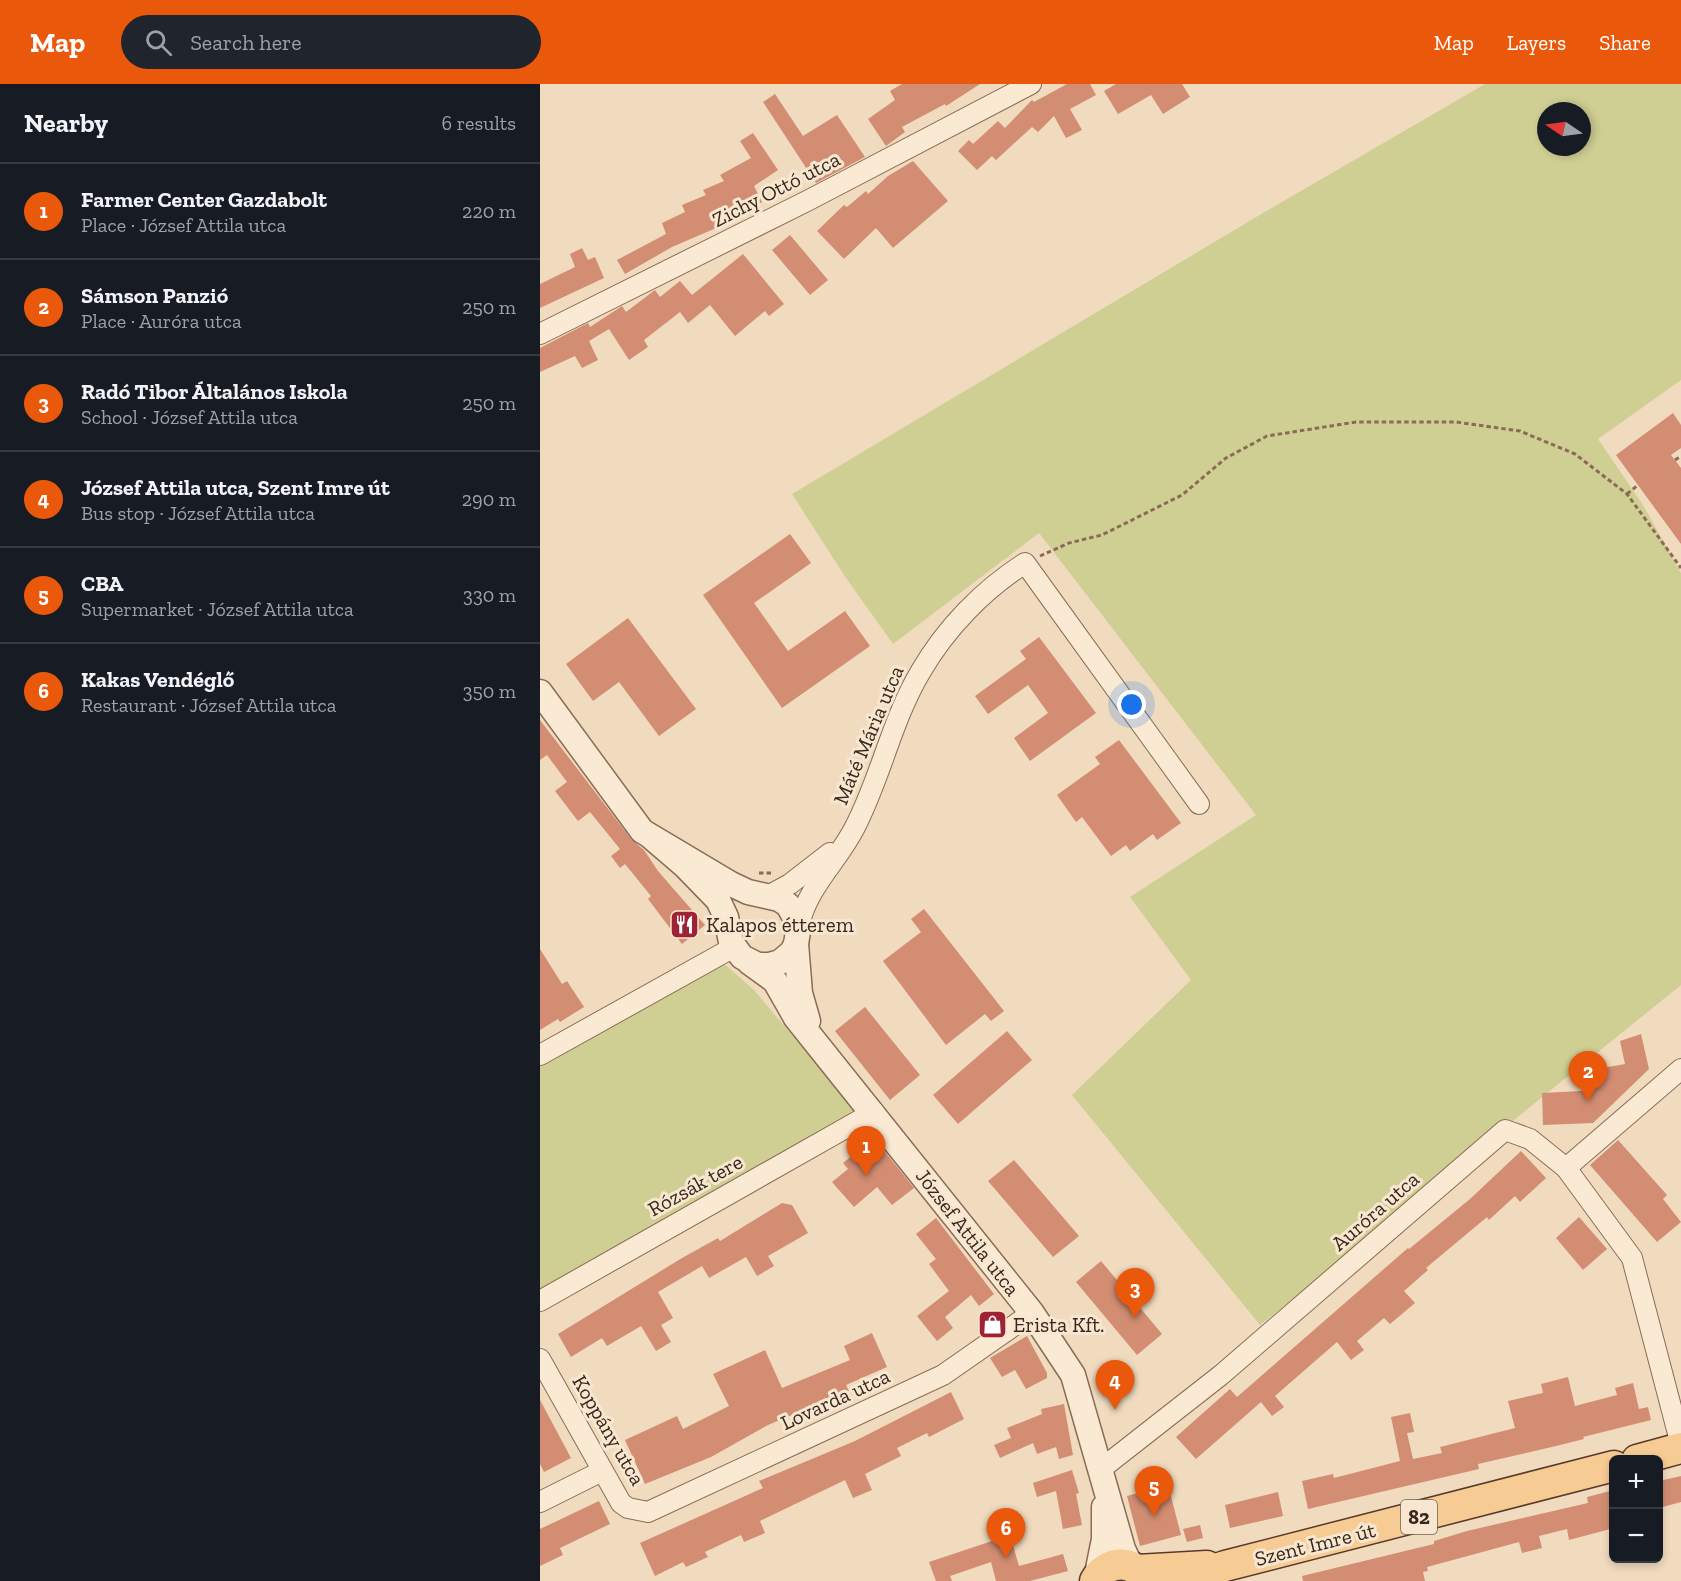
<!DOCTYPE html>
<html lang="en">
<head>
<meta charset="utf-8">
<style>
	body { margin:0; font-family:"Zilla Slab",serif; background:#20242c; color:#f1f3f6 }
	.controls { position:absolute; right:18px; bottom:18px; display:grid; overflow:hidden; border-radius:9px; box-shadow:0 3px 9px #0003 }
	.controls button { width:54px; height:54px; display:grid; place-items:center; padding:0; border:0; border-bottom:2px solid #363941; background:#171b24; color:#f1f3f6; font:30px sans-serif }
	.compass { position:absolute; left:997px; top:18px; width:54px; height:54px; border-radius:50%; background:#171b24; box-shadow:0 3px 9px #0003; rotate:283deg }
	.you { position:absolute; left:592px; top:621px; width:21px; height:21px; margin:-15px; border:4px solid #fff; border-radius:50%; background:#1a73e8; box-shadow:0 0 0 9px #1a73e833 }
	.badge { display:grid; place-items:center; width:39px; height:39px; border-radius:50%; background:#ea580c; color:#fff; font-size:20px; font-weight:700 }
	.pin { position:absolute; translate:-50% -50px; filter:drop-shadow(0 2px 3px #0008) }
	.pin::after { content:''; position:absolute; top:32px; width:21px; height:18px; background:inherit; clip-path:polygon(0 0,100% 0,50% 100%) }
	.list { margin:0; padding:0; list-style:none }
	h2 { display:flex; justify-content:space-between; align-items:center; height:78px; margin:0; padding:0 24px; font-size:26px }
	h2 small { font-size:20px; font-weight:400; color:#9ea1a6 }
	.list li { display:grid; grid-template-columns:39px 1fr auto; gap:18px; align-items:center; box-sizing:border-box; height:96px; padding:0 24px; border-top:2px solid #363941 }
	.list b { display:block; font-size:22px; white-space:nowrap }
	.list p { margin:0; font-size:20px; white-space:nowrap; color:#9ea1a6 }
	.list em { font-size:20px; font-style:normal; color:#9ea1a6 }
	.icon { flex:none; width:33px; height:33px; fill:none; stroke:currentColor; stroke-width:2; stroke-linecap:round; stroke-linejoin:round }
	.map { position:relative; flex:none; width:1141px; height:1497px; overflow:hidden }
	header { display:flex; align-items:center; gap:36px; box-sizing:border-box; height:84px; padding:0 30px; background:#ea580c; color:#fff }
	header strong { font-size:28px }
	nav { display:flex; gap:33px; margin-inline-start:auto; font-size:21px }
	.search { width:420px; height:54px; background:#20242c; display:flex; align-items:center; gap:15px; box-sizing:border-box; padding:0 21px; border-radius:33px; color:#9ea1a6; font-size:22px }
	main { display:flex }
	aside { flex:1; background:#171b24 }
	.map>svg:first-child { display:block }
	.green { fill:#cfce93; fill-rule:evenodd }
	.building { fill:#d28d73 }
	.lines { fill:none; stroke-linecap:round; stroke-linejoin:round }
	.minor-casing { stroke:#8b6b56; stroke-width:22 }
	.tertiary-casing { stroke:#8b6b56; stroke-width:27 }
	.primary-casing { stroke:#583a2b; stroke-width:33 }
	.path { stroke:#8b6b56; stroke-width:3; stroke-dasharray:4.5 3; stroke-linecap:butt }
	.minor { stroke:#fbead3; stroke-width:20 }
	.tertiary { stroke:#fbead3; stroke-width:24 }
	.primary { stroke:#f7cb94; stroke-width:30 }
	.labels { text-anchor:middle; dominant-baseline:central; stroke-width:6; stroke-linejoin:round; paint-order:stroke }
	.shield { fill:#f8e7d0; stroke:#726052; stroke-width:1.5 }
	.shield-label { font-size:20px; font-weight:bold; fill:#39261c }
	.street-label { font-size:21px; fill:#39261c; stroke:#f8e7d0 }
	.poi-label { font-size:21px; fill:#39261c; stroke:#f8e7d0; text-anchor:start }
</style>
</head>
<body>
<header>
<strong>Map</strong>
<div class="search"><svg class="icon" aria-label="search" viewBox="0 0 24 24"><circle cx="10" cy="10" r="6"/><path d="M15 15l6 6"/></svg>Search here</div>
<nav><a>Map</a><a>Layers</a><a>Share</a></nav>
</header>
<main>
<aside>
<h2>Nearby<small>6 results</small></h2>
<ul class="list">
<li><span class="badge">1</span><div><b>Farmer Center Gazdabolt</b><p>Place · József Attila utca</p></div><em>220 m</em></li>
<li><span class="badge">2</span><div><b>Sámson Panzió</b><p>Place · Auróra utca</p></div><em>250 m</em></li>
<li><span class="badge">3</span><div><b>Radó Tibor Általános Iskola</b><p>School · József Attila utca</p></div><em>250 m</em></li>
<li><span class="badge">4</span><div><b>József Attila utca, Szent Imre út</b><p>Bus stop · József Attila utca</p></div><em>290 m</em></li>
<li><span class="badge">5</span><div><b>CBA</b><p>Supermarket · József Attila utca</p></div><em>330 m</em></li>
<li><span class="badge">6</span><div><b>Kakas Vendéglő</b><p>Restaurant · József Attila utca</p></div><em>350 m</em></li>
</ul>
</aside>
<div class="map">
<svg width="1141" height="1497" viewBox="0 0 1141 1497">
	<rect width="100%" height="100%" fill="#f1dbbf"/>
	<g class="green">
		<path d="M945,0H1141V296L1058,355L1103,421L1141,489V901L720,1241L532,1011L651,896L590,813L716,731L499,449L353,560L306,494L252,410L718,132ZM1006,27H1042V63H1006Z"/>
		<polygon points="182,878 214,906 317,1028 0,1209 0,978"/>
	</g>
	<g class="building">
		<polygon points="362,0 440,0 406,22 405,20 362,43 365,48 346,62 328,35 355,16 350,7"/>
		<polygon points="527,0 550,0 556,11 530,25 542,46 526,54 514,32 498,48 492,43 456,76 452,72 437,86 418,67 429,56 433,60 458,37 465,44 492,16 494,18"/>
		<polygon points="576,0 642,0 650,13 623,30 611,11 578,30 564,7"/>
		<polygon points="235,10 263,52 297,31 325,73 276,99 223,18"/>
		<polygon points="213,49 238,86 214,102 222,118 196,133 197,135 132,163 85,190 77,176 126,150 122,139 145,128 142,121 166,111 163,106 184,97 180,91 211,74 200,57"/>
		<polygon points="373,77 408,117 353,164 336,144 304,175 277,147 304,121 307,123 326,107 328,110 348,92"/>
		<polygon points="250,151 288,196 270,211 232,166"/>
		<polygon points="42,164 48,176 55,173 64,194 0,224 0,200 35,183 30,170"/>
		<polygon points="203,170 244,220 229,232 225,227 195,252 170,221 148,239 140,228 104,256 108,263 89,276 69,245 49,257 58,276 42,284 35,272 0,288 0,264 48,239 50,243 82,222 86,228 115,206 120,213 140,197 152,211"/>
		<polygon points="1133,329 1141,341 1141,364 1131,371 1141,384 1141,460 1076,371"/>
		<polygon points="250,450 271,479 214,519 248,567 305,527 330,562 242,624 163,511"/>
		<polygon points="88,534 156,625 119,652 79,598 53,617 26,580"/>
		<polygon points="499,553 556,629 490,677 474,654 508,629 488,601 448,630 435,612 486,575 480,567"/>
		<polygon points="0,636 91,755 104,766 118,787 165,841 142,860 108,815 111,812 85,780 80,784 71,772 80,765 50,728 38,737 15,707 27,698 7,671 0,676"/>
		<polygon points="579,656 641,739 617,756 613,750 590,767 586,761 571,772 542,733 536,738 517,711 560,680 555,673"/>
		<polygon points="384,825 464,927 451,937 445,930 406,961 343,877 381,848 371,835"/>
		<polygon points="0,865 22,900 27,897 44,923 20,938 18,935 0,946"/>
		<polygon points="325,923 380,991 350,1016 295,947"/>
		<polygon points="467,947 492,976 418,1040 393,1011"/>
		<polygon points="1101,950 1109,985 1053,1039 1003,1041 1002,1009 1041,1007 1060,999 1057,985 1085,980 1080,957"/>
		<polygon points="1078,1056 1127,1111 1123,1115 1141,1138 1117,1158 1050,1081"/>
		<polygon points="325,1061 333,1070 341,1063 374,1104 352,1121 337,1103 314,1123 292,1098 308,1085 303,1079"/>
		<polygon points="981,1067 1006,1094 980,1118 975,1112 949,1136 947,1133 886,1184 888,1186 864,1207 875,1219 850,1240 844,1234 817,1257 824,1266 811,1276 797,1258 735,1312 744,1323 732,1332 721,1318 656,1375 636,1353 690,1305 697,1313 868,1164 869,1165 930,1115"/>
		<polygon points="474,1076 539,1152 513,1173 448,1097"/>
		<polygon points="242,1119 252,1121 268,1149 228,1172 234,1182 217,1192 206,1173 169,1194 162,1182 118,1208 133,1234 121,1241 131,1258 116,1267 101,1242 67,1262 62,1254 31,1273 18,1250 142,1174 178,1154 180,1157"/>
		<polygon points="1039,1133 1067,1165 1043,1186 1016,1154"/>
		<polygon points="396,1134 454,1210 439,1222 431,1211 405,1233 413,1244 397,1257 377,1232 409,1207 389,1180 396,1175 376,1150"/>
		<polygon points="561,1177 622,1250 597,1271 536,1198"/>
		<polygon points="332,1249 347,1283 306,1301 309,1307 228,1341 171,1373 105,1400 85,1356 137,1332 143,1345 189,1322 173,1290 225,1266 242,1304 310,1276 304,1262"/>
		<polygon points="487,1252 507,1289 507,1294 486,1305 475,1286 462,1293 450,1274"/>
		<polygon points="1028,1293 1035,1322 1077,1311 1075,1304 1093,1299 1099,1325 1108,1323 1111,1336 1043,1353 1044,1355 1016,1362 938,1380 939,1385 768,1425 762,1397 793,1390 794,1394 860,1377 851,1333 870,1329 874,1348 867,1349 873,1375 902,1369 900,1363 975,1344 968,1317 1003,1309 1001,1300"/>
		<polygon points="411,1308 424,1335 389,1353 387,1349 357,1364 361,1372 325,1390 332,1406 313,1414 305,1396 220,1437 225,1449 204,1458 201,1451 165,1468 168,1473 146,1483 143,1478 115,1492 100,1459 223,1404 219,1397 315,1357"/>
		<polygon points="0,1316 31,1374 4,1388 0,1380"/>
		<polygon points="524,1320 533,1371 519,1375 516,1363 497,1370 493,1359 460,1374 454,1361 471,1354 467,1344 502,1330 501,1325"/>
		<polygon points="532,1386 539,1409 536,1410 542,1441 523,1445 516,1407 497,1413 493,1399"/>
		<polygon points="1141,1392 1141,1418 1119,1424 1119,1397"/>
		<polygon points="628,1401 641,1451 600,1462 587,1412"/>
		<polygon points="1074,1406 1074,1444 1029,1456 1027,1445 999,1452 1002,1464 982,1469 979,1458 924,1473 887,1483 888,1487 883,1488 885,1497 763,1497 762,1492 894,1460 894,1457 927,1447 1048,1419 1047,1413"/>
		<polygon points="738,1408 743,1432 690,1444 685,1421"/>
		<polygon points="59,1417 70,1440 20,1464 23,1471 0,1482 0,1445"/>
		<polygon points="660,1441 663,1454 647,1458 643,1445"/>
		<polygon points="470,1451 479,1482 523,1470 528,1487 490,1497 456,1497 451,1478 410,1492 412,1497 396,1497 389,1478"/>
	</g>
	<g class="lines">
		<defs>
			<g id="minor">
				<polyline points="0,250 267,117 491,0"/>
				<polyline points="228,812 250,800 290,769"/>
				<path d="M259,841C268,802 298,777 315,743C341,693 352,635 381,587C406,544 443,506 485,479L659,720"/>
				<polyline points="0,971 194,863"/>
				<polyline points="1026,1084 1092,1174 1141,1361"/>
				<polyline points="0,1217 334,1028"/>
				<polyline points="0,1275 81,1419 88,1424 108,1428 403,1291 492,1229"/>
				<polyline points="561,1385 681,1291 965,1046 990,1055 1026,1084 1141,985"/>
				<polyline points="0,1418 62,1387"/>
			</g>
			<g id="tertiary">
				<polyline points="0,608 102,747 191,800 208,808 239,815 248,821 259,841 256,860 252,868 240,878 229,881 218,881 202,873 191,858 186,833 178,816 145,782 110,752"/>
				<polyline points="256,860 260,909 268,937"/>
				<polyline points="209,878 235,897 256,934 492,1229 533,1291 583,1465 591,1482"/>
				<polyline points="556,1495 564,1455 564,1423"/>
			</g>
			<g id="primary">
				<polyline points="1097,1376 1141,1364"/>
				<polyline points="597,1486 667,1482"/>
				<path d="M555,1497C566,1476 595,1474 605,1497"/>
				<polyline points="642,1497 685,1482 1074,1382"/>
			</g>
		</defs>
		<use href="#minor" class="minor-casing"/>
		<use href="#tertiary" class="tertiary-casing"/>
		<use href="#primary" class="primary-casing"/>
		<g class="path">
			<polyline points="1135,376 1141,372"/>
			<polyline points="1087,410 1098,401"/>
			<polyline points="500,472 529,459 562,451 642,411 686,374 727,352 816,338 916,338 980,347 1035,370 1087,410 1141,484"/>
			<polyline points="219,789 233,789"/>
		</g>
		<use href="#minor" class="minor"/>
		<use href="#tertiary" class="tertiary"/>
		<use href="#primary" class="primary"/>
	</g>
	<defs>
		<symbol id="restaurant-square" viewBox="-11 -11 22 22"><rect x="-9" y="-9" width="18" height="18" rx="4" fill="#9e2234" stroke="#f8e7d0"/><path d="M-5-6h1v4h1v-4h1v4h1v-4h1v5L-1.5 .5V6h-2V.5L-5-1ZM5-6V6H3V1.5H1.5Q1.5-4 5-6Z" fill="#fff"/></symbol>
		<symbol id="shop-square" viewBox="-11 -11 22 22"><rect x="-9" y="-9" width="18" height="18" rx="4" fill="#9e2234" stroke="#f8e7d0"/><path d="M-5-2.5h2.3a2.7 3.5 0 0 1 5.4 0H5L5.5 6h-11ZM-1.5-2.5h3a1.5 2.3 0 0 0-3 0Z" fill="#fff"/></symbol>
	</defs>
	<g fill-rule="evenodd">
		<use href="#restaurant-square" x="128" y="824" width="33" height="33"/>
		<use href="#shop-square" x="436" y="1224" width="33" height="33"/>
	</g>
	<g class="labels">
		<rect class="shield" x="861" y="1416" width="36" height="34" rx="4.5"/>
		<g class="shield-label">
			<text x="879" y="1433">82</text>
		</g>
		<g class="street-label">
			<text transform="translate(236 105) rotate(-27)">Zichy Ottó utca</text>
			<text transform="translate(328 651) rotate(-67)">Máté Mária utca</text>
			<text transform="translate(155 1101) rotate(-29)">Rózsák tere</text>
			<text transform="translate(835 1127) rotate(-41)">Auróra utca</text>
			<text transform="translate(428 1148) rotate(52)">József Attila utca</text>
			<text transform="translate(295 1315) rotate(-25)">Lovarda utca</text>
			<text transform="translate(69 1346) rotate(60)">Koppány utca</text>
			<text transform="translate(775 1460) rotate(-14)">Szent Imre út</text>
		</g>
		<g class="poi-label">
			<text x="166" y="840">Kalapos étterem</text>
			<text x="473" y="1240">Erista Kft.</text>
		</g>
	</g>
</svg>
<div class="controls">
<button>+</button>
<button>−</button>
</div>
<svg class="compass" viewBox="-18 -18 36 36"><path d="M0-13l5 13h-10z" fill="#e53935"/><path d="M0 13l5-13h-10z" fill="#9ea1a6"/></svg>
<div class="you"></div>
<div class="pin badge" style="left:326px;top:1092px">1</div>
<div class="pin badge" style="left:1048px;top:1017px">2</div>
<div class="pin badge" style="left:595px;top:1234px">3</div>
<div class="pin badge" style="left:575px;top:1326px">4</div>
<div class="pin badge" style="left:614px;top:1432px">5</div>
<div class="pin badge" style="left:466px;top:1474px">6</div>
</div>
</main>
</body>
</html>
